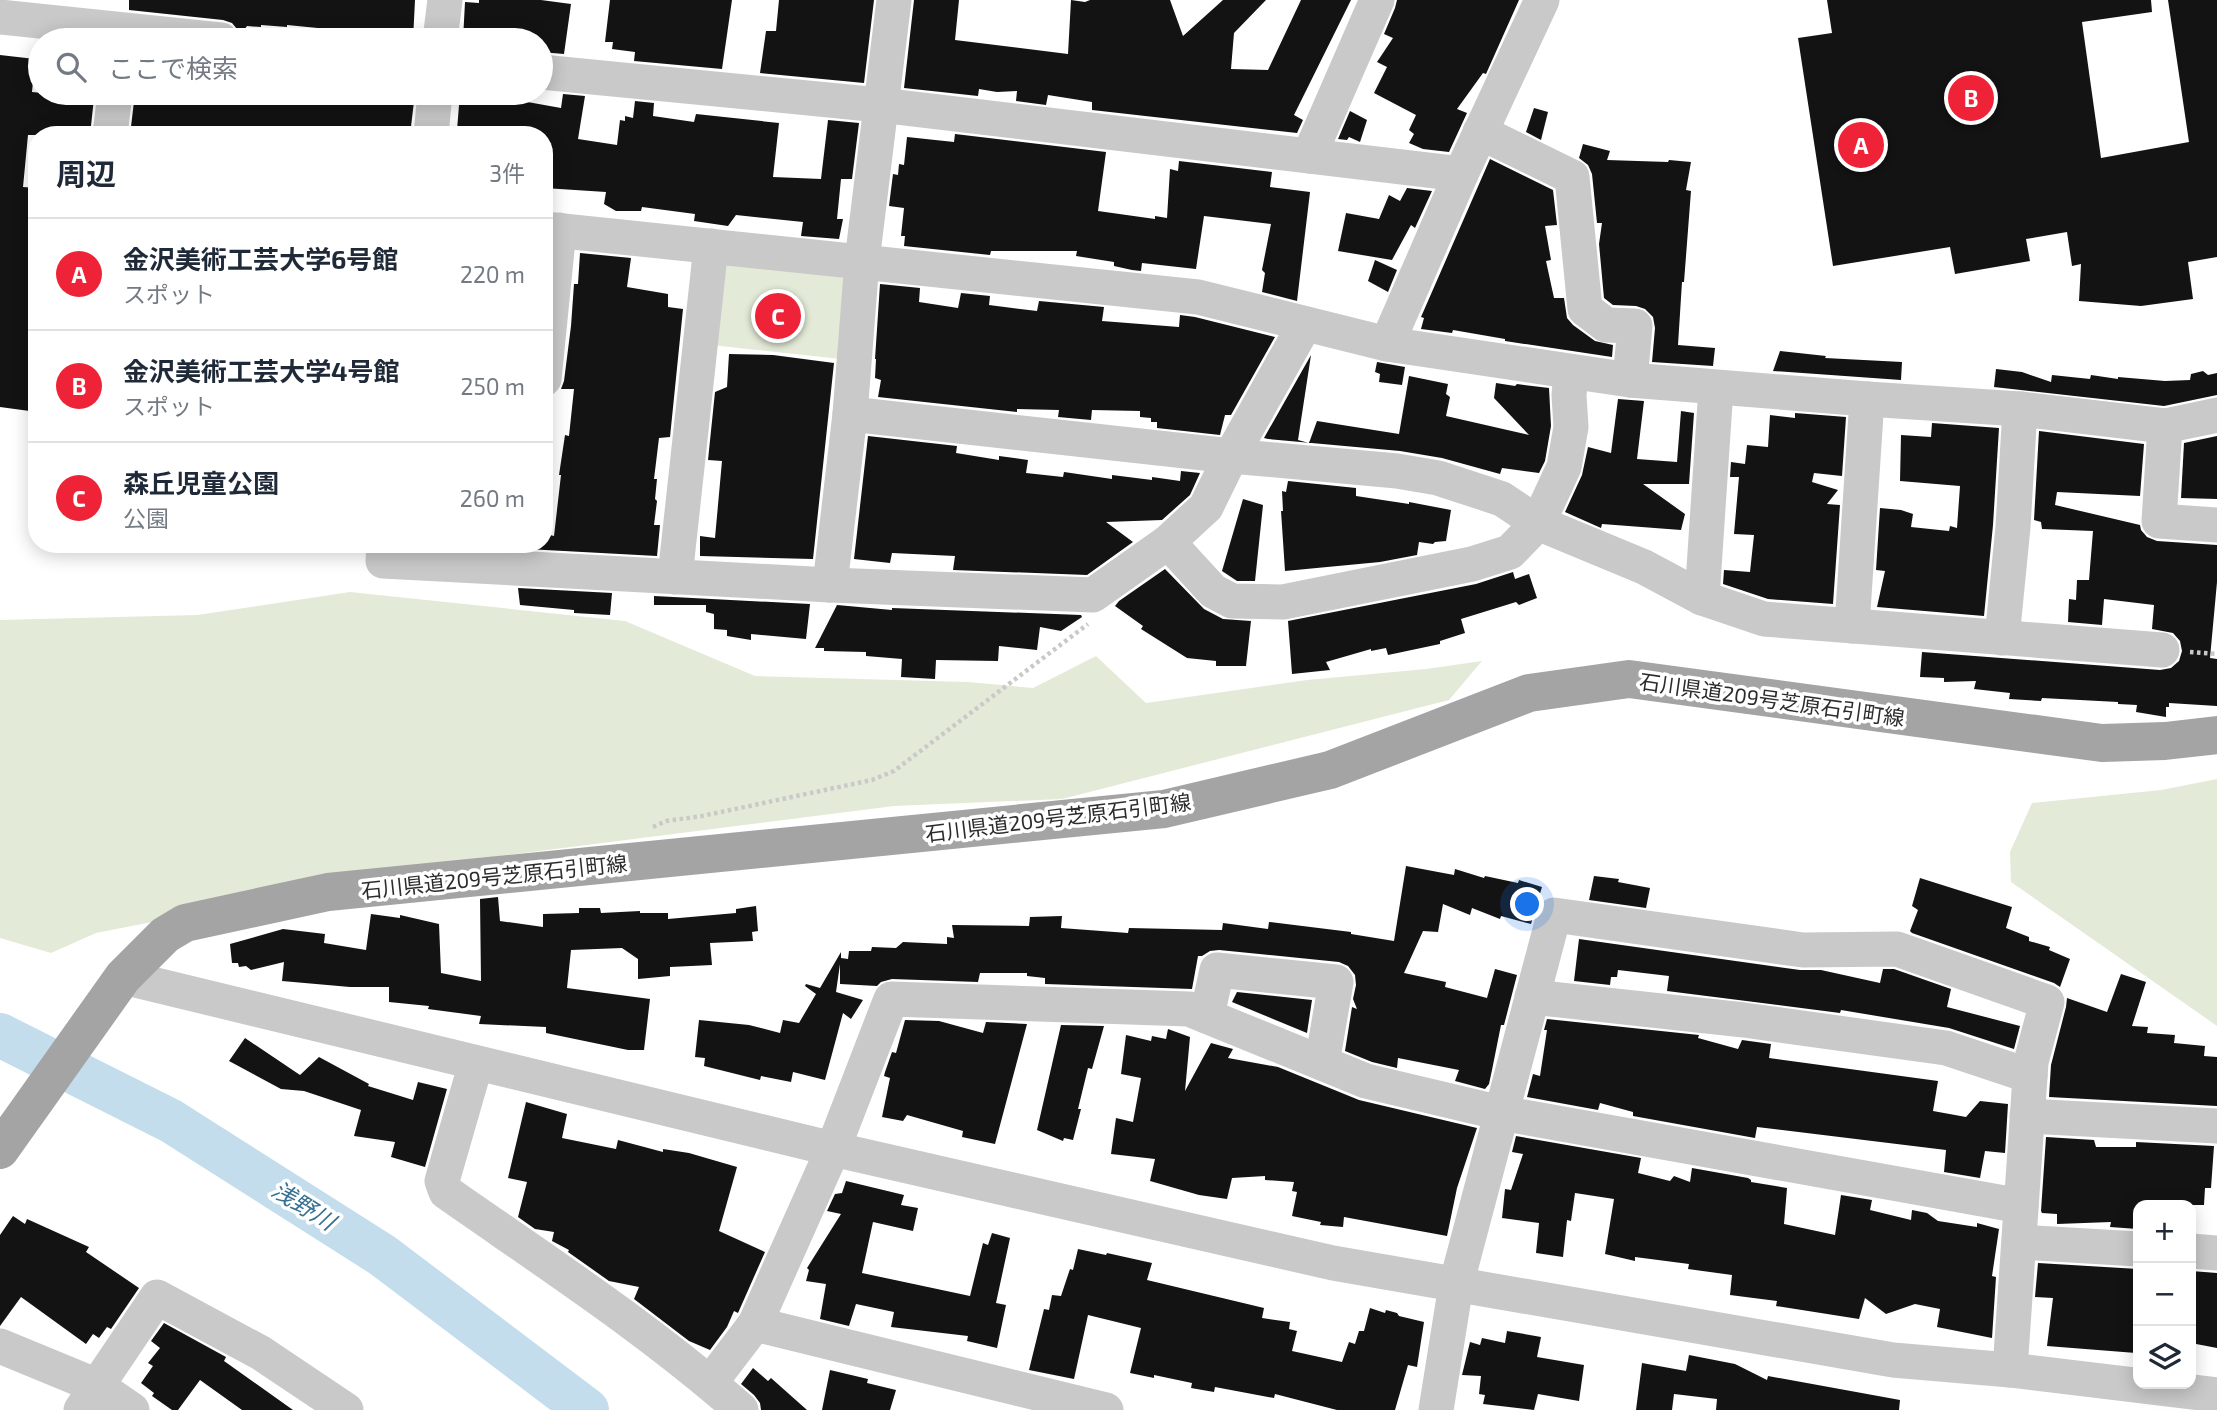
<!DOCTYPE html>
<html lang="ja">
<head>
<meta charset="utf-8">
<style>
	body { margin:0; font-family:"Exo 2","Noto Sans JP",sans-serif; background:#f6f6f7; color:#1f2937 }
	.controls { position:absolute; right:21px; bottom:21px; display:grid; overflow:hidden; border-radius:14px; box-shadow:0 4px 18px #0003 }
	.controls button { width:63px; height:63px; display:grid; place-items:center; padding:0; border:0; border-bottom:2px solid #e0e1e3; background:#fff; color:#1f2937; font:35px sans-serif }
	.you { position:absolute; left:1528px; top:905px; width:24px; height:24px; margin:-18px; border:5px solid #fff; border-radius:50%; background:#1a73e8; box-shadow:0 0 0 10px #1a73e833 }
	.badge { display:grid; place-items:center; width:46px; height:46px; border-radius:50%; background:#ee2337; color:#fff; font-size:23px; font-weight:700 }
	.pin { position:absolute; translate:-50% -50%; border:4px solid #fff; box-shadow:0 2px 7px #0006 }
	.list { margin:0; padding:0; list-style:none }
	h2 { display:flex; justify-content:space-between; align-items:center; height:91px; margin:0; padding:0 28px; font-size:30px }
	h2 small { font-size:23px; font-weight:400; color:#747a83 }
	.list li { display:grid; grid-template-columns:46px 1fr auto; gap:21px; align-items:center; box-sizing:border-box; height:112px; padding:0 28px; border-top:2px solid #e0e1e3 }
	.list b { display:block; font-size:26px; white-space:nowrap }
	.list p { margin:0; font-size:23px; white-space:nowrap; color:#747a83 }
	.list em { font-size:23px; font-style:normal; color:#747a83 }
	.icon { flex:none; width:38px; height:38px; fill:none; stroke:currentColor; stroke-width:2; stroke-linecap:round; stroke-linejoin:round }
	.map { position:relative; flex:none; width:2217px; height:1410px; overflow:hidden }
	.search { position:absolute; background:#fff; box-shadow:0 4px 18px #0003; left:28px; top:28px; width:525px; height:77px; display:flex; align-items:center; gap:18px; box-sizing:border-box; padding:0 24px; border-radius:38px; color:#747a83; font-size:26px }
	.panel { position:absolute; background:#fff; box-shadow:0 4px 18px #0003; left:28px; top:126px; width:525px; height:427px; border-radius:28px }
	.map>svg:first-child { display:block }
	.green { fill:#e3ebd8 }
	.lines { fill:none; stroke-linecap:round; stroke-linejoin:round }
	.river { stroke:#c3ddec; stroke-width:44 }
	.building { fill:#131313 }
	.path { stroke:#c9c9c9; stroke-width:4.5; stroke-dasharray:3.5 3.5; stroke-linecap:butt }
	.minor { stroke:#c9c9c9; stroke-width:35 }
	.major { stroke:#a4a4a4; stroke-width:38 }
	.labels { text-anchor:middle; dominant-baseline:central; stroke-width:7; stroke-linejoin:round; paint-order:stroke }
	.street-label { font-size:21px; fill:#2c2c2c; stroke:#fff }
	.water-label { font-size:23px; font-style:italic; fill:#367192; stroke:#fff }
</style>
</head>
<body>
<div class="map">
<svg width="2217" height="1410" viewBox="0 0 2217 1410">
	<rect width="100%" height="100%" fill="#fff"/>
	<g class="green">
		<polygon points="724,262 846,278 841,359 711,345"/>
		<polygon points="350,592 625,621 755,676 968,682 1033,688 1096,656 1146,703 1307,680 1426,669 1482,661 1449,700 1062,799 894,806 469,860 96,933 51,953 0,938 0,620 197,615"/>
		<polygon points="2217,779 2217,1026 2011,882 2010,852 2032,803 2161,790"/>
	</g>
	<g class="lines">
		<polyline class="river" points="0,1035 171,1121 382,1255 587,1410"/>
	</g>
	<g class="building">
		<polygon points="129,0 415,0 413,40 370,40 371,37 327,34 328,29 287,25 287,27 261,25 261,27 247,26 244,30 237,29 232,23 223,20 129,10"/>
		<polygon points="479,0 541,0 571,4 564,54 541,52 541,40 463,40 465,2 479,3"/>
		<polygon points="610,0 732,0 722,69 634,61 635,52 612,49 613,42 605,42"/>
		<polygon points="779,0 874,0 864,83 760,73 766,31 776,31"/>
		<polygon points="914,0 959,0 955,40 1068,54 1071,0 1085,2 1090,0 1170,0 1183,36 1223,0 1266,0 1234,33 1231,69 1268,70 1301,0 1351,0 1294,115 1303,120 1297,133 1092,110 1092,102 1048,95 1046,105 1016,101 1017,91 997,92 979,89 978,96 904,88"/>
		<polygon points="1397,0 1519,0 1486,74 1483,73 1457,109 1467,113 1449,152 1423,149 1409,143 1414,134 1409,130 1416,115 1374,93 1387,67 1377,62 1393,38 1384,34 1395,8"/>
		<polygon points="1827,0 2151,0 2152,12 2082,22 2101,158 2189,142 2168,0 2217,0 2217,257 2188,262 2193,299 2141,306 2079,301 2081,264 2072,266 2067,232 2026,239 2030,261 1955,274 1950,247 1833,266 1798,38 1832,33"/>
		<polygon points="0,55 35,59 32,92 94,98 90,135 28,135 23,187 37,188 37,412 0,407"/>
		<polygon points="135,93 278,93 290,95 292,98 329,104 331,93 415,93 410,135 130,135"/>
		<polygon points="460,93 488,93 488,95 561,108 563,94 585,96 578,139 617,145 620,120 625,121 625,116 633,118 635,101 654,103 653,116 694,122 696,114 779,123 773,177 821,179 828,120 859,123 852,179 841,179 837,219 843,219 839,239 801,236 803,222 736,215 728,226 694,221 695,214 642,207 641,211 616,211 604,204 606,192 544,188 544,135 505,135 457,130"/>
		<polygon points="1534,108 1548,112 1541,140 1526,132"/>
		<polygon points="1350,111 1367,120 1360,142 1349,137 1347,140 1338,139"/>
		<polygon points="955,134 1106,152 1098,211 1155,219 1155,216 1167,218 1170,169 1178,171 1179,161 1272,172 1270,187 1310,192 1297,301 1262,292 1265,273 1262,270 1271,224 1204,216 1196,269 1142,263 1141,271 1132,270 1114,266 1114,262 1076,256 1077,251 991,251 990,255 904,246 905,236 901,236 904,208 889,206 893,174 898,175 899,164 904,165 907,137 954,142"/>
		<polygon points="1583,144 1610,151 1607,160 1668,162 1669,160 1691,162 1686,190 1691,191 1684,282 1682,282 1678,345 1715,348 1713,366 1652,362 1655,328 1653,317 1645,309 1636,306 1613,305 1604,298 1599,244 1602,223 1597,223 1592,174 1588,165 1579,158"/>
		<polygon points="1490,159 1553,190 1557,225 1545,226 1551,260 1546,261 1554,298 1564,298 1567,318 1573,325 1595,341 1613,345 1612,357 1505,341 1505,339 1453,330 1452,333 1421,329 1424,318 1421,317"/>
		<polygon points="1407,188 1432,191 1415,228 1411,225 1392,260 1338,251 1346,213 1379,219 1389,195 1400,201"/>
		<polygon points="580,253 631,258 627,287 668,294 668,307 683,309 670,437 659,438 654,479 657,479 655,499 657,501 654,525 660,525 657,556 451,545 544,544 546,534 554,536 561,475 559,475 565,435 569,436 574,389 561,389 564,381 571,326 574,284 578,284"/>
		<polygon points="1375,260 1397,270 1388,292 1368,281"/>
		<polygon points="880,284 920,288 919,302 958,308 961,293 990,296 989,305 1037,311 1039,301 1104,307 1102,321 1179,327 1180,315 1195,317 1275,337 1231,415 1225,415 1220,435 1157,428 1157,422 1151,422 1151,418 1140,417 1140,411 1092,410 1091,420 1058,417 1059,410 1017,409 1017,412 878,397 881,380 875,378 876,359 875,359"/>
		<polygon points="1780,351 1826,356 1825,358 1902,362 1901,380 1773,371"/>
		<polygon points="729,354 773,355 834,363 813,559 700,556 700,536 715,538 722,461 708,460 715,392 727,387"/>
		<polygon points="1311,355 1298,440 1309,443 1317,421 1399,434 1409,376 1448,384 1446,394 1450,397 1446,416 1529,435 1494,398 1496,383 1515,386 1517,384 1549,388 1551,426 1545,461 1539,473 1502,468 1500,474 1442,458 1400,451 1268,439 1264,438"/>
		<polygon points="1377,362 1405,367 1402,385 1379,382 1380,374 1375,372"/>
		<polygon points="1996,369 2022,372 2051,382 2052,375 2090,379 2091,375 2118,379 2118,377 2165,381 2190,380 2191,374 2203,371 2208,375 2217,373 2217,395 2164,406 1994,387"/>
		<polygon points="1618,399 1644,401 1637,459 1677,462 1681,411 1694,413 1689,484 1643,484 1685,514 1681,530 1602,524 1601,528 1565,512 1582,475 1588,447 1611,453"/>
		<polygon points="1795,413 1846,417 1842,476 1814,473 1812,482 1838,490 1827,504 1840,505 1833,604 1768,599 1723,584 1724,570 1750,572 1754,535 1734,534 1739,477 1730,477 1731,462 1745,464 1747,445 1768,447 1770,415 1795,418"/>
		<polygon points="1932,423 1999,428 1993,525 1984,616 1877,607 1885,571 1876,570 1880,508 1901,510 1913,514 1911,527 1949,531 1950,526 1957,528 1960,486 1900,481 1901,435 1931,437"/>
		<polygon points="2039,431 2144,444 2140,496 2057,492 2055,505 2140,525 2141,530 2147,537 2157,541 2217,545 2217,582 2210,658 2217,659 2217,706 2169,703 2169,707 2166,707 2166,717 2136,712 2137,705 2118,704 2118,702 2042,698 2041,701 2009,699 2010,693 1974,689 1976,681 1944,682 1944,678 1920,677 1922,652 2160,670 2171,668 2179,661 2182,651 2180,641 2173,633 2152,629 2154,605 2104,599 2102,625 2068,622 2069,599 2076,600 2077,580 2089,580 2093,531 2042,529 2041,522 2034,520"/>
		<polygon points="868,436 957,446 956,453 999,460 999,456 1028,460 1026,473 1063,477 1064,472 1112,479 1112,475 1152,480 1152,477 1180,481 1181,471 1200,473 1190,495 1162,520 1106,522 1133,542 1087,575 953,570 955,556 892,553 890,563 854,559"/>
		<polygon points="2217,436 2217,499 2181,498 2184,443"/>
		<polygon points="1288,481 1356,488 1356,496 1409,504 1409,502 1451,510 1446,541 1435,542 1433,544 1419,542 1417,555 1380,562 1285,571 1281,511 1283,511 1282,491 1286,492"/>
		<polygon points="1243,499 1263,505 1255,581 1237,581 1222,571"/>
		<polygon points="1165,569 1204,609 1223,619 1251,621 1246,666 1216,666 1216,661 1187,658 1141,629 1143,626 1115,606 1119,601"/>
		<polygon points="1513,572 1515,579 1529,574 1537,598 1519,605 1516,602 1461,619 1465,633 1440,641 1440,644 1388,655 1386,648 1371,651 1371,649 1326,662 1330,670 1292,674 1288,621 1476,584"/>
		<polygon points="518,588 612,593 610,615 574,613 574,610 520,605"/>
		<polygon points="654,596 810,604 806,639 751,634 751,640 727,636 727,630 714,629 714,614 706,612 706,605 654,605"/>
		<polygon points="837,605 892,610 892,608 1081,615 1082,617 1061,631 1040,627 1037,650 999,646 998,661 936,660 935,679 901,677 902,659 866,656 866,652 824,651 824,648 815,648"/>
		<polygon points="1406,866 1454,875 1455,869 1484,878 1485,876 1518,883 1519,880 1542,887 1531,924 1501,916 1500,919 1472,908 1470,915 1443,904 1438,932 1423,931 1404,973 1446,982 1445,987 1487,998 1495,969 1517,975 1504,1025 1501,1025 1492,1070 1489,1084 1485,1089 1455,1081 1459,1070 1398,1058 1397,1068 1372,1062 1345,1051 1352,1007 1357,1009 1353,999 1356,985 1355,975 1348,966 1339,962 1219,950 1210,951 1202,956 1198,956 1192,989 1045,984 1045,978 1027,976 1027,973 980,973 978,982 892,979 881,982 877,986 840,984 840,964 836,992 863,1000 851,1019 843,1013 825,1080 793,1072 791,1082 761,1076 760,1080 704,1066 705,1058 695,1057 699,1020 749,1025 780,1033 783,1020 799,1023 816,994 805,986 806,984 820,988 841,952 841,958 848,959 849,951 871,951 872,947 896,948 903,942 947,944 947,937 954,938 952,925 1029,926 1030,917 1062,916 1061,928 1128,933 1129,928 1222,930 1223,923 1268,929 1269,922 1351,932 1351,934 1394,941"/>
		<polygon points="1594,876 1619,879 1618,882 1650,888 1646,908 1589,900"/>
		<polygon points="1920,878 2012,907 2006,928 2029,937 2029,941 2050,947 2049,950 2070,959 2060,987 2054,983 1912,933 1910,931 1918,910 1912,906"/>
		<polygon points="498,897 500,921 543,927 543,914 579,913 579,908 600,908 601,913 640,911 640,913 668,913 668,919 736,913 736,909 756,906 758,931 752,932 753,941 710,943 712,965 670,967 670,976 638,979 638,959 622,948 571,950 567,988 650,999 644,1050 628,1050 546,1033 546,1027 479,1024 481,1016 428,1009 429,1006 389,1002 389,987 350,987 282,981 284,962 251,970 246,966 239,967 238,963 232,963 230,944 283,929 325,934 324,943 366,950 371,914 400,918 400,915 439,924 441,973 481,981 480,899"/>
		<polygon points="1579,939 1800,970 1821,970 1880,983 1883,969 1894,969 1951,989 1947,1007 2020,1026 2014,1049 1949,1028 1841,1010 1840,1013 1667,991 1669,976 1618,970 1617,977 1611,977 1610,985 1574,981"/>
		<polygon points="2121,974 2146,982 2132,1026 2148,1027 2147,1033 2175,1035 2174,1043 2205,1046 2204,1056 2217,1057 2217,1106 2049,1097 2051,1065 2066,1007 2067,998 2107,1012"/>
		<polygon points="1237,992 1312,1000 1307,1033 1232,1002"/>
		<polygon points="1547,1019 1699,1035 1698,1038 1738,1049 1742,1040 1771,1044 1769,1058 1938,1081 1933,1111 1966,1117 1980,1101 2008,1104 2005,1153 1985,1151 1980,1178 1944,1172 1946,1150 1757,1127 1755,1138 1633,1116 1633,1112 1600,1103 1598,1110 1527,1097 1533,1074 1540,1076 1547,1030 1544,1030"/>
		<polygon points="905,1020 939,1021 983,1033 986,1022 1027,1024 995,1144 962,1137 963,1131 907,1115 903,1121 882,1117 890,1078 884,1076 885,1072 892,1052 896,1053"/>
		<polygon points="1061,1025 1104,1026 1092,1069 1088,1068 1078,1109 1081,1109 1073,1140 1064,1138 1063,1141 1037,1130"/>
		<polygon points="1168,1029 1190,1037 1185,1091 1211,1043 1233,1049 1228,1058 1278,1067 1359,1100 1477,1128 1457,1188 1447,1236 1344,1217 1343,1227 1320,1225 1321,1222 1292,1216 1297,1192 1292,1191 1294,1182 1265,1180 1265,1176 1232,1178 1227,1199 1199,1195 1150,1181 1155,1159 1111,1154 1116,1118 1133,1122 1141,1078 1121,1074 1126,1035 1151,1041 1152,1036 1166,1039"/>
		<polygon points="245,1038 300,1075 319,1057 369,1084 368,1086 413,1100 418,1082 447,1089 425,1167 391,1157 395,1142 354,1136 361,1110 304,1091 281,1089 229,1061"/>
		<polygon points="526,1102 567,1114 562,1138 616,1149 618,1140 663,1152 663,1149 689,1153 737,1167 719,1231 765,1252 738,1313 734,1311 727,1327 710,1350 689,1341 634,1299 639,1287 609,1281 568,1252 569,1250 552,1241 554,1232 535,1229 518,1217 527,1182 508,1178"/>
		<polygon points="1516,1136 1641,1158 1638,1173 1670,1181 1674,1176 1690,1182 1692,1168 1748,1178 1751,1180 1751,1182 1787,1188 1784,1224 1835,1235 1841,1195 1872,1200 1870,1210 1911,1220 1912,1210 1927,1213 1938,1221 1977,1227 1977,1223 1999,1229 1992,1276 1996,1277 1992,1338 1937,1327 1940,1309 1915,1304 1886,1314 1865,1298 1859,1319 1776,1306 1777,1301 1730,1295 1732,1275 1688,1269 1689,1264 1635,1257 1635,1261 1605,1254 1614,1199 1575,1193 1571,1221 1567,1220 1563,1257 1536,1253 1539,1223 1502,1218 1505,1189 1511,1190 1523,1154 1512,1152"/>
		<polygon points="2046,1137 2094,1140 2096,1147 2136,1147 2136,1142 2214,1146 2211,1188 2205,1188 2204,1205 2138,1205 2138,1229 2110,1227 2111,1222 2057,1224 2057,1214 2042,1213 2041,1211"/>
		<polygon points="846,1181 904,1195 901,1205 918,1208 913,1231 873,1222 862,1273 970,1296 983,1243 988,1245 992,1233 1010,1238 996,1303 1006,1305 997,1348 967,1341 968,1336 891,1327 894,1312 856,1304 849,1326 820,1319 826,1284 806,1281 809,1270 807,1268 841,1214 827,1211 835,1194 842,1193"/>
		<polygon points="13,1216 25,1224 27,1219 89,1247 86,1252 139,1288 111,1329 107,1327 99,1338 93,1334 86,1344 21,1297 0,1326 0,1235"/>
		<polygon points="1078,1249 1106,1255 1107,1253 1152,1263 1147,1280 1264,1308 1262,1318 1290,1322 1289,1329 1297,1331 1292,1351 1342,1362 1349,1342 1355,1344 1359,1331 1364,1331 1370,1308 1385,1313 1386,1310 1397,1313 1399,1316 1424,1322 1417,1367 1408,1365 1395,1410 1337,1410 1275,1394 1274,1398 1215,1387 1214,1392 1191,1388 1192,1383 1154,1375 1154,1378 1130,1373 1141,1328 1088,1315 1074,1379 1029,1370 1044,1309 1049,1310 1052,1295 1061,1296 1070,1269 1073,1270"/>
		<polygon points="2038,1263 2138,1269 2138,1322 2136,1353 2047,1346 2053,1298 2035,1297"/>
		<polygon points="2191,1271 2217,1273 2217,1348 2191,1343"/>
		<polygon points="164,1323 226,1357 224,1361 293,1410 242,1410 200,1380 178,1410 172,1410 152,1396 154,1393 141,1383 153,1366 148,1363 160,1348 151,1341"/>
		<polygon points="1507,1331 1541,1337 1537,1357 1584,1365 1579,1401 1538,1394 1534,1410 1483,1404 1485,1395 1479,1394 1481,1376 1462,1375 1470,1342 1480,1345 1482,1338 1505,1343"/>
		<polygon points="1689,1355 1735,1364 1767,1380 1768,1376 1900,1400 1899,1410 1716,1410 1717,1399 1674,1394 1672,1410 1636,1410 1642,1363 1686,1371"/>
		<polygon points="753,1368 768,1381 771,1378 807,1410 761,1410 760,1403 754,1395 741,1384"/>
		<polygon points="830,1370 868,1379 867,1383 896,1390 890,1410 822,1410"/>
	</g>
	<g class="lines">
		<g class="path">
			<polyline points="2190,652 2217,654"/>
			<polyline points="653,827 666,821 702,816 872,780 894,771 1088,624"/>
		</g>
		<g class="minor">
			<polyline points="0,17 221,40"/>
			<polyline points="440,40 445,0"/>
			<polyline points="541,72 880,105 1461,174"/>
			<polyline points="1480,132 1572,177 1585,309 1606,325 1635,326 1630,380"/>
			<polyline points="110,135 115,93"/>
			<polyline points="431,135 435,93"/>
			<polyline points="1309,156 1377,0"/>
			<polyline points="544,229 1198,297 1387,344 1630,380 1867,399 2020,409 2165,426 2217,415"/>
			<polyline points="1387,344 1461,174 1542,0"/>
			<polyline points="544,379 559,230"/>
			<polyline points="850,414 1231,456 1397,471 1438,478 1502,499 1538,523 1644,567 1702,598 1764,619 2162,650"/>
			<polyline points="2165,426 2159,521 2217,525"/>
			<polyline points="1168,542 1213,591 1232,601 1283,602 1472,564 1510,552 1538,523 1564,467 1571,427 1569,395 1571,373"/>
			<polyline points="384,544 383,561 830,585 1093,595 1168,542 1206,507 1231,456 1305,324"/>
			<polyline points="675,577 711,246"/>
			<polyline points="830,585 850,414 862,261 894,0"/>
			<polyline points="1702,598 1716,388"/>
			<polyline points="1852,626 1867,399"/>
			<polyline points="2002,638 2013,527 2020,409"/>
			<polyline points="123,977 833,1149 1333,1263 1893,1360 2010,1370 2217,1395"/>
			<polyline points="1532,997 1744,1020 1946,1048 2030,1076"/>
			<polyline points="1207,1016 1217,970 1336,982 1322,1063"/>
			<path d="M476,1063L442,1181L446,1192C546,1262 649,1329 741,1410"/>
			<polyline points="2027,1116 2217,1126"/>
			<polyline points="2019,1242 2138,1249"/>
			<polyline points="2191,1251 2217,1253"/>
			<polyline points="755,1324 1106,1410"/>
			<polyline points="0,1346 97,1386 81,1410"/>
			<polyline points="710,1383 755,1324 833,1149 891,999 1189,1009 1366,1081 1501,1113 2021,1206"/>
			<polyline points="132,1410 97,1386 157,1297 261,1353 346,1410"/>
			<polyline points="1436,1410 1456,1285 1554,915 1803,950 1897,949 2047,1002 2031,1062 2010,1370"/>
		</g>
		<polyline class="major" points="0,1150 123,977 165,935 185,923 328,892 1164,809 1330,770 1529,693 1629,679 2102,743 2165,741 2217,735"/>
	</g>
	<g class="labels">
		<g class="street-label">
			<text transform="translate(1772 699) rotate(8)">石川県道209号芝原石引町線</text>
			<text transform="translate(1058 817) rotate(-7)">石川県道209号芝原石引町線</text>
			<text transform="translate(494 876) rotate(-6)">石川県道209号芝原石引町線</text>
		</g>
		<g class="water-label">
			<text transform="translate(304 1205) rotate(32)">浅野川</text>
		</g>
	</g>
</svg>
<div class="controls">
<button>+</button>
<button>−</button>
<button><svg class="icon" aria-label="layers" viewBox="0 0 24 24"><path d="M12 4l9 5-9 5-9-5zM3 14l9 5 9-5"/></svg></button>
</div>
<div class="you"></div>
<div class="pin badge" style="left:1861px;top:145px">A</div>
<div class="pin badge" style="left:1971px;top:98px">B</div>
<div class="pin badge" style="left:778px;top:316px">C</div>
<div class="search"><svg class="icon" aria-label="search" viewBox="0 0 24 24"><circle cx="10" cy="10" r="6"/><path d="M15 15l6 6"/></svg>ここで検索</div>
<section class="panel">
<h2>周辺<small>3件</small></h2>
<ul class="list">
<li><span class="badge">A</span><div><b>金沢美術工芸大学6号館</b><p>スポット</p></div><em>220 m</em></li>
<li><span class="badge">B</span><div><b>金沢美術工芸大学4号館</b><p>スポット</p></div><em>250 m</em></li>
<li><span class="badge">C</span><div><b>森丘児童公園</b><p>公園</p></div><em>260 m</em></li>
</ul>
</section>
</div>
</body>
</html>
